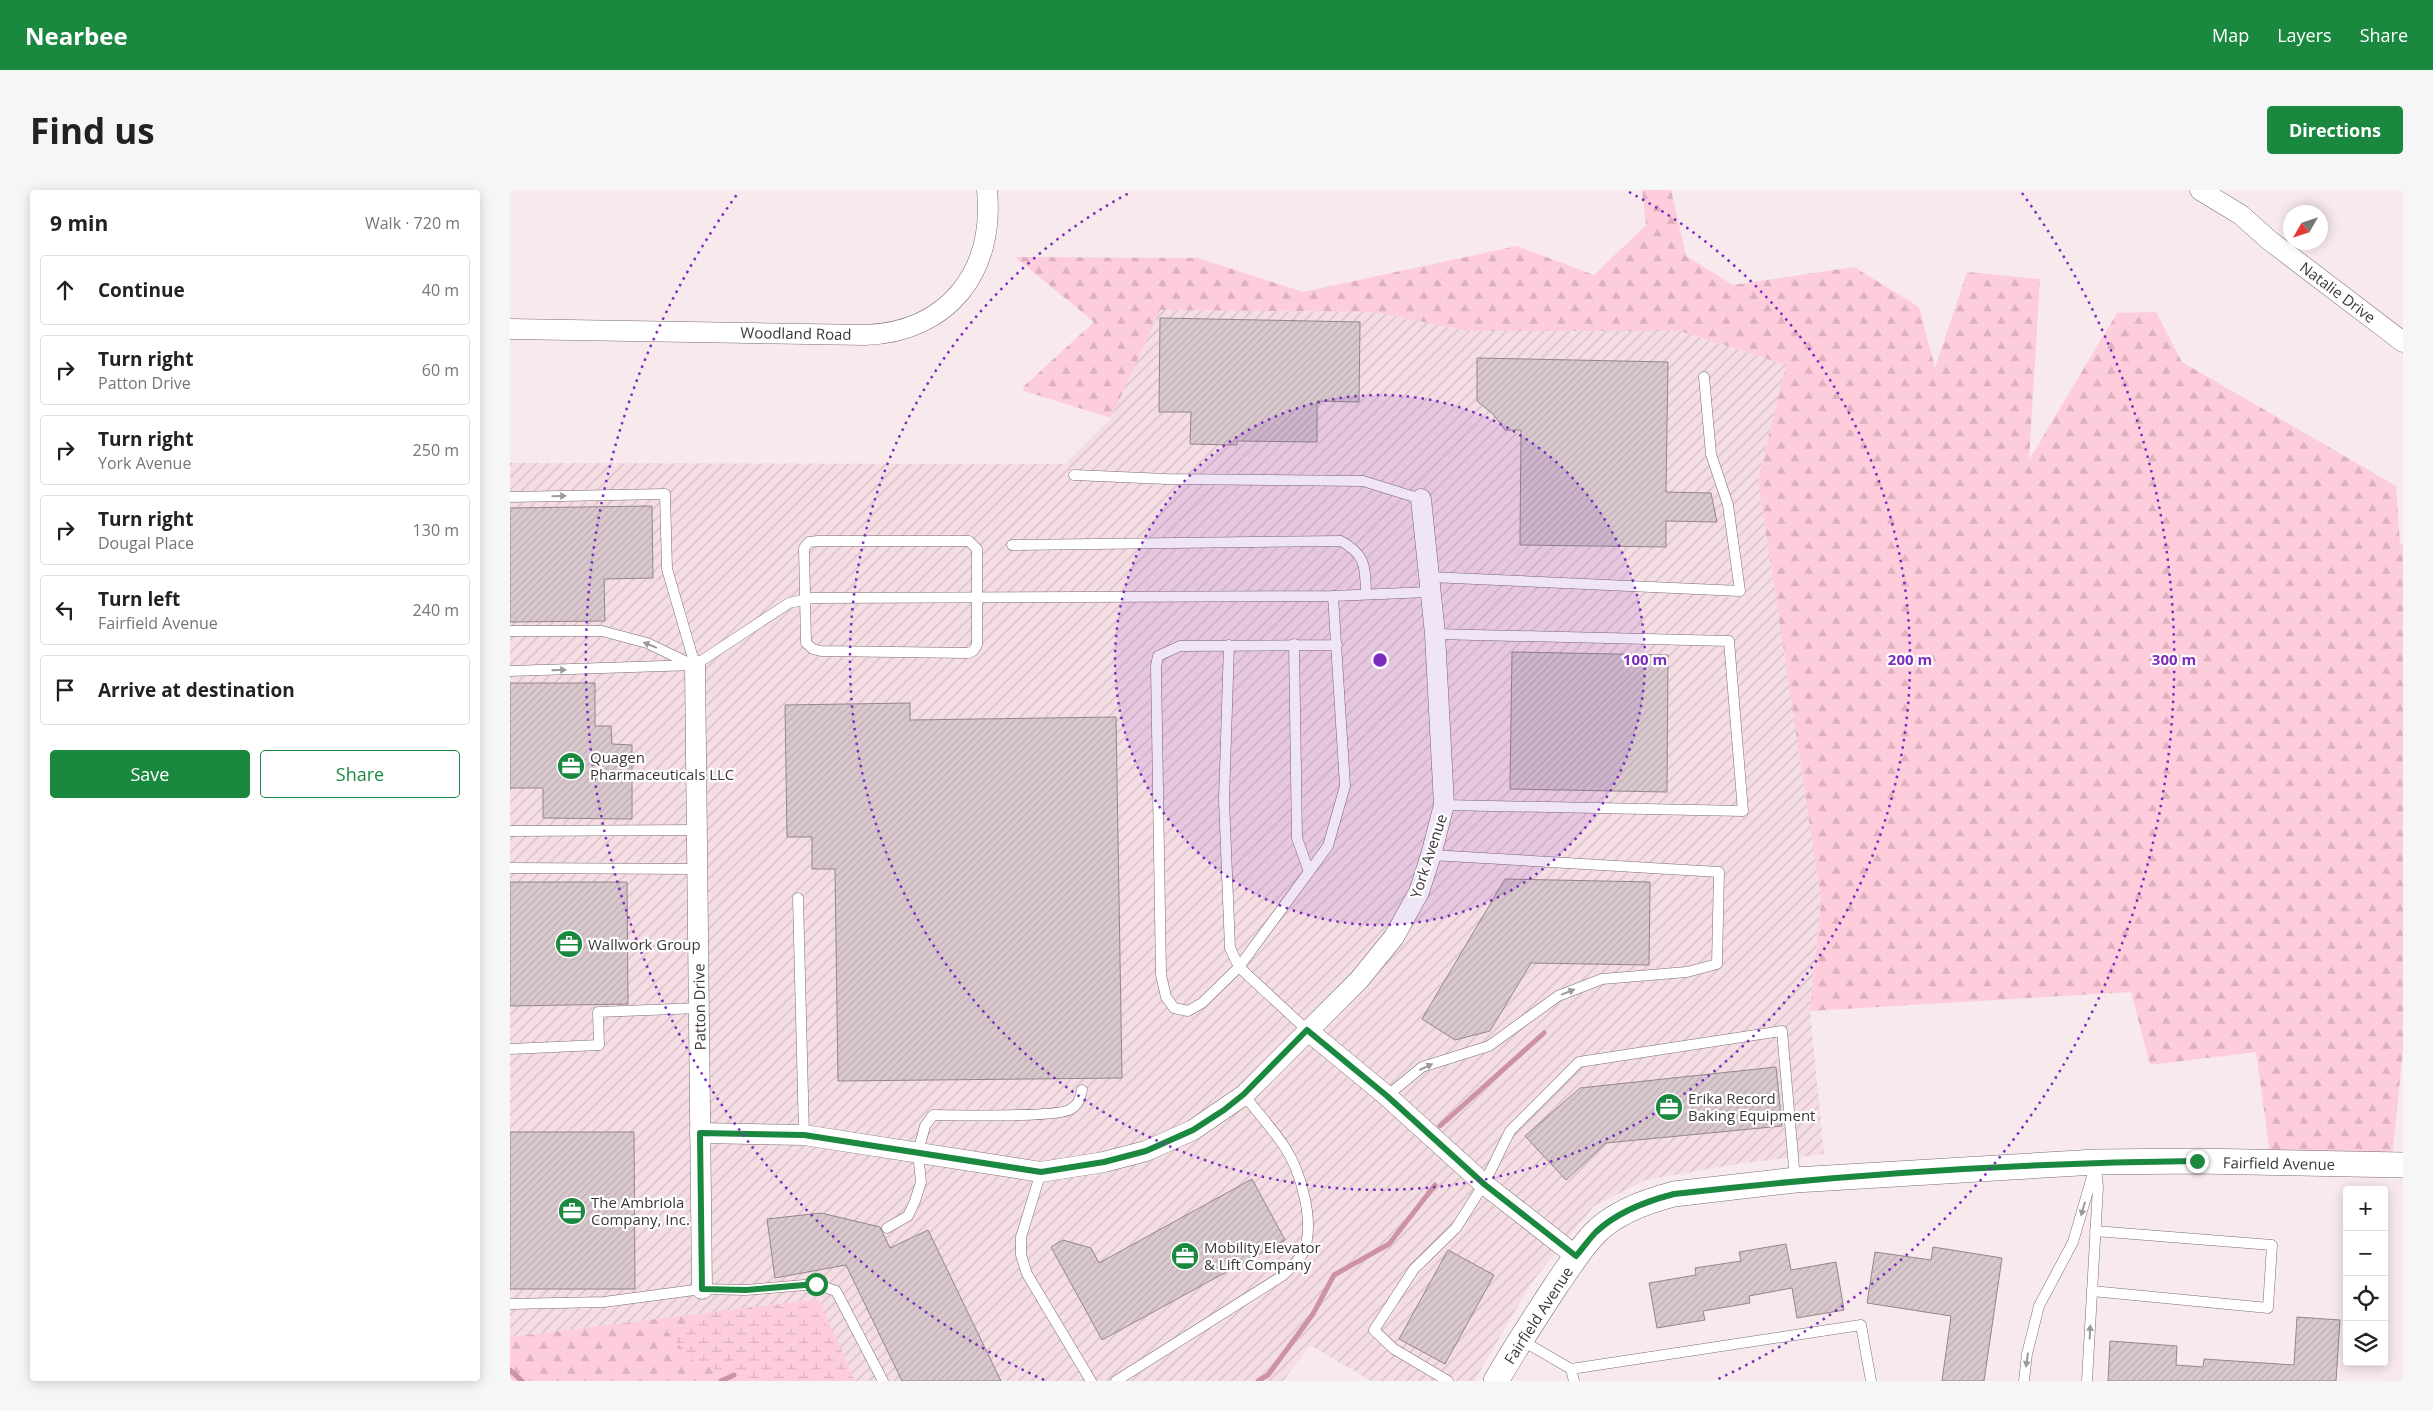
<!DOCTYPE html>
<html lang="en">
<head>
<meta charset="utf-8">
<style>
	body { margin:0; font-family:"Open Sans",sans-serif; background:#f6f6f6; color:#222 }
	.controls { position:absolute; right:15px; bottom:15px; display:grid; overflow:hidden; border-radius:5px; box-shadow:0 2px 12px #0003 }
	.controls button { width:45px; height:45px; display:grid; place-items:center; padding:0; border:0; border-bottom:1px solid #e0e0e0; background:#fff; color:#222; font:25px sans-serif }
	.compass { position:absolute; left:1773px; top:15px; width:45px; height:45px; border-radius:50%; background:#fff; box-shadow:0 2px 12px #0003; rotate:231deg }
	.stop { position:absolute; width:15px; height:15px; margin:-11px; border:4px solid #1b8840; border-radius:50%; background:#fff }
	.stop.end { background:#1b8840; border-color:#fff; box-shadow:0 1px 5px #0008 }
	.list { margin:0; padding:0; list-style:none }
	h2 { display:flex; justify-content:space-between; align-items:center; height:65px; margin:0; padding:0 20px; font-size:21px }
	h2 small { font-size:16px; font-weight:400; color:#767676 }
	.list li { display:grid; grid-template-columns:32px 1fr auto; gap:15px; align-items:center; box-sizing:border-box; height:70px; margin:0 10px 10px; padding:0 10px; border:1px solid #e0e0e0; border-radius:5px }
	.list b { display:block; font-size:19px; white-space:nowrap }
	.list p { margin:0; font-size:16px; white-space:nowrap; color:#767676 }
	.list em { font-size:16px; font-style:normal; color:#767676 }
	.actions { display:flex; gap:10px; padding:15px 20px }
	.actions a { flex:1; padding:11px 0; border:1px solid #1b8840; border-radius:5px; text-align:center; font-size:18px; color:#1b8840 }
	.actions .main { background:#1b8840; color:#fff }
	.icon { flex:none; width:28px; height:28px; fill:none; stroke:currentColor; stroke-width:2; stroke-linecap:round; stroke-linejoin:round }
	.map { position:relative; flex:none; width:1893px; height:1191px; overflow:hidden; border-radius:5px }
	header { display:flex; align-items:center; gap:30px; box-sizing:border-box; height:70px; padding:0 25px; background:#1b8840; color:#fff }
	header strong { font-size:24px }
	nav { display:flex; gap:28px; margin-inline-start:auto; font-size:18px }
	.intro { display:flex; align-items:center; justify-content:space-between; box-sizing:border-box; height:120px; padding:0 30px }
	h1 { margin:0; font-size:35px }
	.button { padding:12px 22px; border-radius:5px; background:#1b8840; color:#fff; font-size:18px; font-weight:700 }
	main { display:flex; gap:30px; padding:0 30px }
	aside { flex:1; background:#fff; border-radius:5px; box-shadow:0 2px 12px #0003 }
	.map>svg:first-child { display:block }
	.industrial { fill:url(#industrial-furrows) }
	.forest { fill:url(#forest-firs) }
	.wetland { fill:url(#wetland-marsh) }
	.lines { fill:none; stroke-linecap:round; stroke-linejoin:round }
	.stream { stroke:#cd93a5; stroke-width:5 }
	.building { fill:url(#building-hatch); stroke:#94868a }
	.service-casing { stroke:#7b6d71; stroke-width:11 }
	.minor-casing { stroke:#7b6d71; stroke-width:21 }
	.tertiary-casing { stroke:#7b6d71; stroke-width:26 }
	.service { stroke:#fff; stroke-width:10 }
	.minor { stroke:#fff; stroke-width:20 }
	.tertiary { stroke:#fff; stroke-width:25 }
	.oneway { fill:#9e9a9c }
	.route { stroke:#1b8840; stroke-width:6 }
	.ring { fill:none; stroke:#7b2cbf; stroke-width:2.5; stroke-dasharray:2.5 5 }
	.labels { text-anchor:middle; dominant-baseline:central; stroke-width:4.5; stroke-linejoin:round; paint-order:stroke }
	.street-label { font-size:15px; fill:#3d3638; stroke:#fff }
	.poi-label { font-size:15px; fill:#3d3638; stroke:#fff; text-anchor:start }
	.centre { fill:#7b2cbf; stroke:#fff; stroke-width:2.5 }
	.ring-label { font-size:15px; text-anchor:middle; font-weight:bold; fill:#7b2cbf; stroke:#fff; stroke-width:4.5; stroke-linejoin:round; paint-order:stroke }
</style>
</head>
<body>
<header>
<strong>Nearbee</strong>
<nav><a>Map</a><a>Layers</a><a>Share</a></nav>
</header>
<div class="intro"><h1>Find us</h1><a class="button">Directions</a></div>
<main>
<aside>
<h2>9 min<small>Walk · 720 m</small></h2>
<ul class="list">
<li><svg class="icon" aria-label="ahead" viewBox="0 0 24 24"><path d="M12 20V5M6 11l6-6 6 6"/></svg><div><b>Continue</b></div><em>40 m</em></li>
<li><svg class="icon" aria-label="right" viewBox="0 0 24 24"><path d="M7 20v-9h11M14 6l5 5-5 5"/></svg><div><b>Turn right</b><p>Patton Drive</p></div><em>60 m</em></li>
<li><svg class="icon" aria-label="right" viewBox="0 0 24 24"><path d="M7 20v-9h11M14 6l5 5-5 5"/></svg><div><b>Turn right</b><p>York Avenue</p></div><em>250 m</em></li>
<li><svg class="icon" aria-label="right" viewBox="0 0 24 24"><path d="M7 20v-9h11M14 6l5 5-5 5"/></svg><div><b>Turn right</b><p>Dougal Place</p></div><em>130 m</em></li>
<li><svg class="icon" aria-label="left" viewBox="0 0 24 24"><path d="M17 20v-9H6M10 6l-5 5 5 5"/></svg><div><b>Turn left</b><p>Fairfield Avenue</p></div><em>240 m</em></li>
<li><svg class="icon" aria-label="arrive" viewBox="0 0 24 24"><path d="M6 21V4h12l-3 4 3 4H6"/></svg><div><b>Arrive at destination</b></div></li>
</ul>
<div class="actions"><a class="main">Save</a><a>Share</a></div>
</aside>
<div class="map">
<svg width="1893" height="1191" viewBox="0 0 1893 1191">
	<defs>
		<pattern id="industrial-furrows" width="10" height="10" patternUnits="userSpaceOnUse" patternTransform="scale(1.25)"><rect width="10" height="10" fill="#f5dde4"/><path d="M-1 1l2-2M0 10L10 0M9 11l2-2" fill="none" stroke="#d3bec4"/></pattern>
		<pattern id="forest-firs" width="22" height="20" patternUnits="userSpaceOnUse" patternTransform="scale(1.25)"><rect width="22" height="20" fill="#fdcddb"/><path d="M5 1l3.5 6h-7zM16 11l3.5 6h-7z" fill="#dab1bd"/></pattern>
		<pattern id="wetland-marsh" width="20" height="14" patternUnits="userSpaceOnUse" patternTransform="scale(1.25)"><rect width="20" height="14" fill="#fdcddb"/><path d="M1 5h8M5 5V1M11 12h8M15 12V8" fill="none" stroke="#dab1bd"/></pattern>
		<pattern id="building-hatch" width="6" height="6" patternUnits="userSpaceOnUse" patternTransform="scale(1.25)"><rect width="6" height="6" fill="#d9c9ce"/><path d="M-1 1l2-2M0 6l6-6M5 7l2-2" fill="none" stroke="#bbadb2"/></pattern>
	</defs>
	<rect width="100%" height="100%" fill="#f8e9ed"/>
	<polygon class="industrial" points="649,120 864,122 959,141 1170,141 1276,175 1248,289 1311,711 1300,821 1314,964 1233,973 1136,990 1084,1016 1022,1092 964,1191 861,1191 800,1155 773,1191 336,1191 308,1109 0,1147 0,273 555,274 601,228"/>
	<g class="forest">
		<polygon points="1132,0 1161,0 1176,66 1223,95 1344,77 1409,117 1425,178 1457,82 1530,89 1519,270 1607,123 1646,122 1672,172 1886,296 1890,354 1893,355 1893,860 1881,978 1761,970 1746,862 1640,875 1621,802 1300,821 1311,711 1248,289 1276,175 1170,141 959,141 864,122 650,120 601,228 514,201 513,197 584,132 505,67 688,68 793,102 1007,56 1084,85 1136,35"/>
		<polygon points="308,1109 345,1191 0,1191 0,1147"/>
	</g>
	<polygon class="wetland" points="299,1114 326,1146 344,1191 233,1191 224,1185 185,1172 156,1141 187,1138 194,1123"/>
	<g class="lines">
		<g class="stream">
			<polyline points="930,936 1034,843"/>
			<polyline points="0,1180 12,1191"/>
			<polyline points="211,1191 224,1185"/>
			<polyline points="748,1191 758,1185 803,1124 824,1085 879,1054 925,995"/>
		</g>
	</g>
	<g class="building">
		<polygon points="650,128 850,132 849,212 807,211 807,252 727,251 727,255 680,254 681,222 649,222"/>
		<polygon points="967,168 1158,172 1156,302 1201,303 1207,332 1156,331 1156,357 1010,355 1011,240 995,240 983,224 967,211"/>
		<polygon points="142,316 143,388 94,389 95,431 0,432 0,318"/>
		<polygon points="1002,462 1158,465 1157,602 1000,599"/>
		<polygon points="0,493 85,493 85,536 101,536 102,554 122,555 122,629 33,628 33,598 0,598"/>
		<polygon points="400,513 400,530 606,527 612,888 328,891 325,679 302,679 302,647 277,647 275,515"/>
		<polygon points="995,689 1140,692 1139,775 1021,773 980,841 945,850 912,829"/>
		<polygon points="0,692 117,692 118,814 0,816"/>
		<polygon points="1266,877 1272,936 1096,953 1056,990 1015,946 1070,898"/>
		<polygon points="0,942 124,942 125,1099 0,1099"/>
		<polygon points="742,989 775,1050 592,1150 541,1057 553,1050 581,1058 589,1073"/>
		<polygon points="311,1023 370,1037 380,1058 418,1040 491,1191 392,1191 336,1075 265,1088 257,1029"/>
		<polygon points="1276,1054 1281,1080 1326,1072 1334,1120 1287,1128 1282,1098 1239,1106 1240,1113 1193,1121 1195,1130 1147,1138 1139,1093 1186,1085 1185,1078 1231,1071 1229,1062"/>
		<polygon points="1423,1057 1492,1068 1474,1191 1432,1191 1441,1126 1357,1113 1365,1062 1421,1070"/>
		<polygon points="938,1060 984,1085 935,1174 889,1149"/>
		<polygon points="1787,1127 1830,1130 1826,1191 1598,1191 1600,1151 1667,1156 1666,1175 1693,1177 1694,1169 1784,1175"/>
	</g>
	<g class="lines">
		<defs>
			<g id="service">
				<polyline points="564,285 656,289 853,291 911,309"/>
				<polyline points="0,307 155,304 157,379 185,475"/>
				<polygon points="308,351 459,351 467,359 467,455 463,461 458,463 311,461 303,459 296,453 294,358 299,352"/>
				<path d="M502,355L831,351C856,365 855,376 856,403"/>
				<polyline points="920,387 1230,401 1218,315 1201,264 1194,187"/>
				<polyline points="823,406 835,596 818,656 729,777 692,813 678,821 664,818 656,807 651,785 646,476 648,466 670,456 827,455"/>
				<polyline points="0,441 92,441 137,453 181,474"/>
				<polyline points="925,444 1219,451 1233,621 934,615"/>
				<polyline points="784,454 787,648 799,682"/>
				<polyline points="719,455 714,610 720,758 729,777 797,840"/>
				<polyline points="0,481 185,475 279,413 302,408 823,406 919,402"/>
				<polyline points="0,641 187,640"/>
				<polyline points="0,678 187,679"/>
				<polyline points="288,708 294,945"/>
				<polyline points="0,859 89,855 88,822 189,818"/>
				<polyline points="877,906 912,877 979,856 1048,806 1092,789 1177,782 1207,774 1209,682 921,665"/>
				<polyline points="531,982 511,1047 511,1065 517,1084 581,1191"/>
				<path d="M377,1038L398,1026L405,1011L411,992L408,962L415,936L423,925C446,925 548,928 561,919C569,914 570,908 572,900"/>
				<polyline points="1582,1101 1758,1118 1762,1055 1585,1041"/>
				<polyline points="0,1114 94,1112 192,1099 236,1100 306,1094 326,1101 373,1191"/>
				<polyline points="1011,1150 1061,1179 1351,1135 1361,1191"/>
				<polyline points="1061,1179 1064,1191"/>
				<path d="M606,1191L772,1086C780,1079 788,1072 793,1063C806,1034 791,981 774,956C762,938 747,922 734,905"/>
				<polyline points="938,1191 884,1159 864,1140 904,1079 946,1038 974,994 1000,941 1069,872 1272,841 1285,989"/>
				<polyline points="1514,1191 1517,1164 1529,1116 1563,1052 1586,973"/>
				<polyline points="1577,1191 1588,997 1586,980"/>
			</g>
			<g id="minor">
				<polyline points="1690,0 1731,25 1759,50 1893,152"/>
				<path d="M0,139L355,145C439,142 485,81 477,0"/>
				<polyline points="185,475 192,1099"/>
				<polyline points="797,840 877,906 974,994 1066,1066"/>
				<polyline points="190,943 294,945 531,982 594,972 636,961 683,940 734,905 849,790 884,747 909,702 921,665 934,615 925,444 911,309"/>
			</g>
			<path id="tertiary" d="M986,1191C1005,1158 1026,1126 1047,1094C1059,1077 1071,1057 1086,1042C1106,1022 1137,1011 1164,1004L1285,990L1586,972L1687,971L1893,975"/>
		</defs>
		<use href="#service" class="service-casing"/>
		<use href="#minor" class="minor-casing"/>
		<use href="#tertiary" class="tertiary-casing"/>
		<use href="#service" class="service"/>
		<use href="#minor" class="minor"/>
		<use href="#tertiary" class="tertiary"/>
	</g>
	<defs><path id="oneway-solid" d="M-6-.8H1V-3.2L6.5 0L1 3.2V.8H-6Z" transform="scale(1.25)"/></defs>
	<g class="oneway">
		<use href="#oneway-solid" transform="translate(49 306) rotate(-1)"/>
		<use href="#oneway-solid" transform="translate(140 455) rotate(-158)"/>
		<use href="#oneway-solid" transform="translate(49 480) rotate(-2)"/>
		<use href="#oneway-solid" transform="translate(1058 802) rotate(-22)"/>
		<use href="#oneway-solid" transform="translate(916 877) rotate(-25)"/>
		<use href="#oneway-solid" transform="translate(1573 1019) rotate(106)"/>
		<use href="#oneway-solid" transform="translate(1580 1142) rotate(-87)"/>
		<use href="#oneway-solid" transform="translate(1517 1170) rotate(98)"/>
	</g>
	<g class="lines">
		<path class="route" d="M306,1094L236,1100L192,1099L190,943L294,945L531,982L594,972L636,961L683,940L714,920L734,904L797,840L877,906L974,994L1066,1066C1073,1058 1079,1049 1086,1042C1107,1022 1137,1011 1164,1004C1338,984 1513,973 1687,971"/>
	</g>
	<circle cx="870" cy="470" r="265" fill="#7b2cbf" fill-opacity=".12"/>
	<g class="ring">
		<circle cx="870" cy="470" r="265"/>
		<path d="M1119 2A530 530 0 1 1 621 2"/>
		<path d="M534 1190A794 794 0 0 1 228 3M1512 3A794 794 0 0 1 1206 1190"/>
	</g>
	<defs>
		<symbol id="office-disc" viewBox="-11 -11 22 22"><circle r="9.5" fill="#1b8840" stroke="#fff"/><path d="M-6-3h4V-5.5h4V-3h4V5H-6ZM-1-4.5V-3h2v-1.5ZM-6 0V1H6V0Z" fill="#fff"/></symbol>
	</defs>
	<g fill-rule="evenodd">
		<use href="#office-disc" x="45" y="560" width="32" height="32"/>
		<use href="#office-disc" x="43" y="738" width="32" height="32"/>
		<use href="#office-disc" x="1143" y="901" width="32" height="32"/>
		<use href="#office-disc" x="46" y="1005" width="32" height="32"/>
		<use href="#office-disc" x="659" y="1050" width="32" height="32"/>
	</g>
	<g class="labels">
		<g class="street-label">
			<text transform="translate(1828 102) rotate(37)">Natalie Drive</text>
			<text transform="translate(286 143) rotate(1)">Woodland Road</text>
			<text transform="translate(918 666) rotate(-72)">York Avenue</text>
			<text transform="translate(189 817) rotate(-91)">Patton Drive</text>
			<text transform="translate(1769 973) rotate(1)">Fairfield Avenue</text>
			<text transform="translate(1028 1125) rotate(-57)">Fairfield Avenue</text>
		</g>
		<g class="poi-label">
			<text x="80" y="567">Quagen<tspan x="80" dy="17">Pharmaceuticals LLC</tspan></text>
			<text x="78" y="754">Wallwork Group</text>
			<text x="1178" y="908">Erika Record<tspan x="1178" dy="17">Baking Equipment</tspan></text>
			<text x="81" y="1012">The Ambriola<tspan x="81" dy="17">Company, Inc.</tspan></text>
			<text x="694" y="1057">Mobility Elevator<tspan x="694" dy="17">&amp; Lift Company</tspan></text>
		</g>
	</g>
	<circle cx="870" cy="470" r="8" class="centre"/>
	<g class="ring-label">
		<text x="1135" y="475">100 m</text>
		<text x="1400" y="475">200 m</text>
		<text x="1664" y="475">300 m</text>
	</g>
</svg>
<div class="controls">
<button>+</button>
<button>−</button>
<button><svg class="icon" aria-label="locate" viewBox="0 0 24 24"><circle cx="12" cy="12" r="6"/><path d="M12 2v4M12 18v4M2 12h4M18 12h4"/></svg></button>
<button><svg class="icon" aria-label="layers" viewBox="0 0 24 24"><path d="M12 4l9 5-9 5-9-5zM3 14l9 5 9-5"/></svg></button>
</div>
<svg class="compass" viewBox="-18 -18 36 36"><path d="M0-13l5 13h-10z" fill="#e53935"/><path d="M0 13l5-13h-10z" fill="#767676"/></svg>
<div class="stop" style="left:306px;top:1094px"></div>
<div class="stop end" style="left:1687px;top:971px"></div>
</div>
</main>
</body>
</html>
